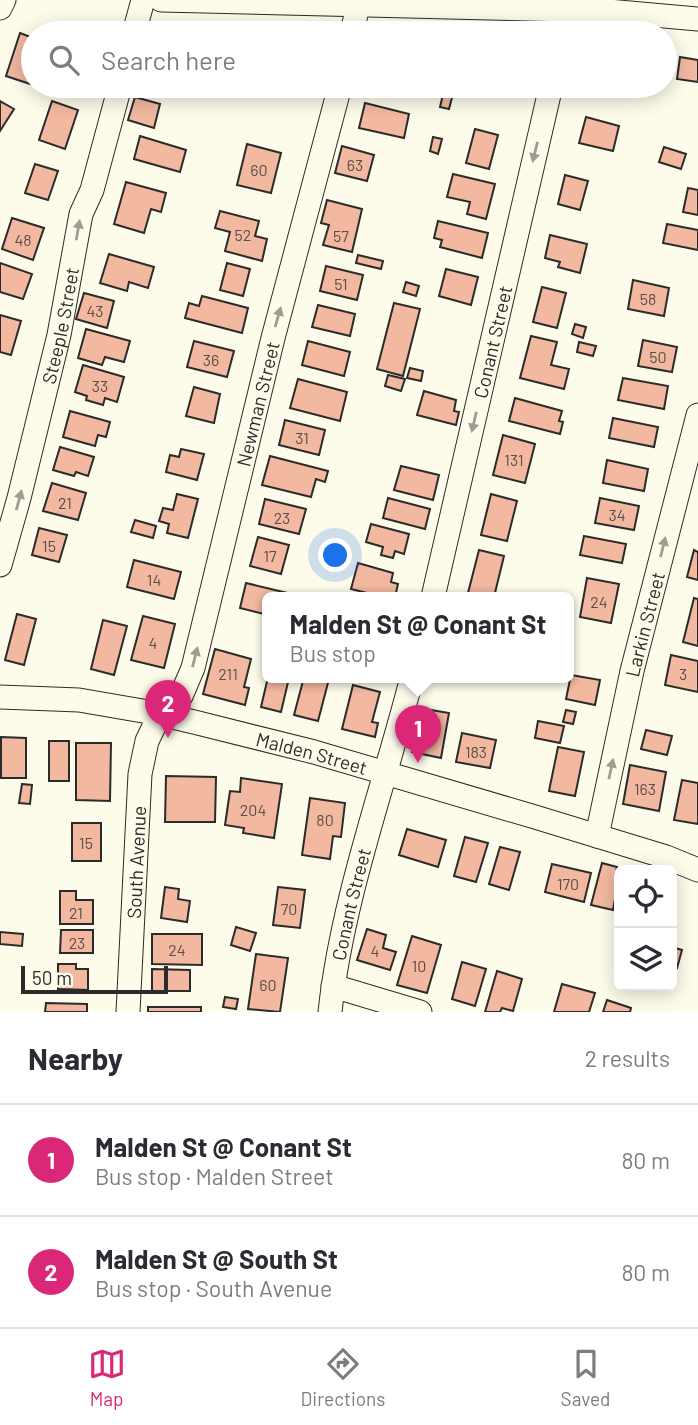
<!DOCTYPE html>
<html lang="en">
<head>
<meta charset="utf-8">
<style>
	body { margin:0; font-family:Barlow,sans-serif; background:#f2f2f3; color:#2b2b33 }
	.controls { position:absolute; right:21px; bottom:21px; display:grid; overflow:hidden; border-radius:10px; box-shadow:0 4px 18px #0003 }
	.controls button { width:63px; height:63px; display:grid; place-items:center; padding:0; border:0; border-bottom:2px solid #e1e1e2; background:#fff; color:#2b2b33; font:35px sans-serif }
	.scale { position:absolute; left:21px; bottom:18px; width:147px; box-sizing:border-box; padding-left:7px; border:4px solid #2b2b2b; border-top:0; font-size:19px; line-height:24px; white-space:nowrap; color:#2b2b2b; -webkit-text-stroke:5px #fdfbea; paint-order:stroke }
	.you { position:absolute; left:336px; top:556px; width:24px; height:24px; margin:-18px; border:5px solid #fff; border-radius:50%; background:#1a73e8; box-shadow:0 0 0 10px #1a73e833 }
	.badge { display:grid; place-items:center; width:46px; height:46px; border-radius:50%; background:#db2777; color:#fff; font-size:23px; font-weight:700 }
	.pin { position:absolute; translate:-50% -58px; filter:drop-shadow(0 2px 4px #0008) }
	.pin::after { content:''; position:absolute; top:37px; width:24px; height:21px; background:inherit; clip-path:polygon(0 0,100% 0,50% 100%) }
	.popup { position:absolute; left:262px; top:592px; width:312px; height:91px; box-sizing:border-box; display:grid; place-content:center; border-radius:10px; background:#fff; filter:drop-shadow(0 2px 5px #0005); font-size:23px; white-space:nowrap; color:#7c7c81 }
	.popup b { font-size:26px; color:#2b2b33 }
	.popup::after { content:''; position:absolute; left:50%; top:100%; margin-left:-14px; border:14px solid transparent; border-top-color:#fff }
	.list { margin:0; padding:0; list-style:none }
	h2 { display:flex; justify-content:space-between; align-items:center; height:91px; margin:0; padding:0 28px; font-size:30px }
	h2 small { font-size:23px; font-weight:400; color:#7c7c81 }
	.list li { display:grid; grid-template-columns:46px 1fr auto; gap:21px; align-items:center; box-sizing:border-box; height:112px; padding:0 28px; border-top:2px solid #e1e1e2 }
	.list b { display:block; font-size:26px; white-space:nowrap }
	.list p { margin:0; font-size:23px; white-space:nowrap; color:#7c7c81 }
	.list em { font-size:23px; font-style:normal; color:#7c7c81 }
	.icon { flex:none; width:38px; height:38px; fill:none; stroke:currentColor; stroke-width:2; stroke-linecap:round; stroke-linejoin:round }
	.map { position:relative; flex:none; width:698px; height:1012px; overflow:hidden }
	.search { position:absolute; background:#fff; box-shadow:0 4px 18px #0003; left:21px; right:21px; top:21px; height:77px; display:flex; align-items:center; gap:18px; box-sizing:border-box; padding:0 24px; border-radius:38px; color:#7c7c81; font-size:26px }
	.sheet { height:315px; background:#fff }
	nav { display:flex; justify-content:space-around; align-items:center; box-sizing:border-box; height:98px; border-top:2px solid #e1e1e2; background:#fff; font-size:19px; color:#7c7c81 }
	nav a { display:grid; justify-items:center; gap:4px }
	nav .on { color:#db2777 }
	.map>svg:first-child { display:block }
	.building { fill:#f2b8a0; stroke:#2b2b2b; stroke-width:2 }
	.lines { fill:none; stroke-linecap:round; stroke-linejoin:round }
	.minor-casing { stroke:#2b2b2b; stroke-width:25 }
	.minor { stroke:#fdfbea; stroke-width:23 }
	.oneway { fill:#9e9d94 }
	.labels { text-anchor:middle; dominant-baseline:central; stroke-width:5; stroke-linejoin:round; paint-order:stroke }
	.number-label { font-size:16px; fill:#5d4e48 }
	.street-label { font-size:19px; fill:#2b2b2b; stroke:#fdfbea }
</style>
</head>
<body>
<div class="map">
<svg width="698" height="1012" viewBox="0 0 698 1012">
	<rect width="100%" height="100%" fill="#fdfbea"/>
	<g class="building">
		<polygon points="160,25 183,33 157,33"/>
		<rect x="236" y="27" width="33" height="6"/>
		<polygon points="424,28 424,33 389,33 389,29"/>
		<polygon points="20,33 33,38 33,76 30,84 6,76"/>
		<polygon points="680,57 698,60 698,82 677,79"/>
		<polygon points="236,86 269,86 269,92 237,92"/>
		<polygon points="445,86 455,86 449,109 440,107"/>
		<polygon points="506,86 529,86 528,91 506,88"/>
		<polygon points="135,97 160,104 154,128 128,120"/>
		<polygon points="0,101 14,109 0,131"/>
		<polygon points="52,101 78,110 65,149 39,140"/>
		<polygon points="365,103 409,114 404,138 359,128"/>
		<polygon points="586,117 619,126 613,151 579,143"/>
		<polygon points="475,129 498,135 489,169 466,163"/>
		<polygon points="140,136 186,150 180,172 134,159"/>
		<polygon points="433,137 442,139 438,154 430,151"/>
		<polygon points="247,144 281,153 271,193 237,185"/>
		<polygon points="342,146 374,155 367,181 335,173"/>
		<polygon points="664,147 686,154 681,169 659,162"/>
		<polygon points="35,164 58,171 48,200 25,193"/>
		<polygon points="453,174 495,184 486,219 467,214 470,202 447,197"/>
		<polygon points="565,175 588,181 580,210 558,204"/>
		<polygon points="126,182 166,193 161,212 151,209 144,233 114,224"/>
		<polygon points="688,188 698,190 698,215 683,212"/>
		<polygon points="327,200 362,209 352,252 323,245 329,225 321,223"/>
		<polygon points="220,211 259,221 255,236 267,239 262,261 225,251 230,232 215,228"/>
		<polygon points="12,218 44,228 33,260 2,249"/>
		<polygon points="438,221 488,233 482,258 440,247 442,240 434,238"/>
		<polygon points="667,224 698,230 698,250 663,243"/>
		<polygon points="550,235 587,244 580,273 558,267 560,262 545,258"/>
		<polygon points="109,254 154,267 148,288 129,282 127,291 100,283"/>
		<polygon points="358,255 383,261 381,269 356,263"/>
		<polygon points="0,263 32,274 23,299 0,292"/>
		<polygon points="227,263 250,269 243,296 220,290"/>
		<polygon points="326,266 363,275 357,300 320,291"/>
		<polygon points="446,269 478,277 471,305 439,296"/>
		<polygon points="633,280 669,288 664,316 628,309"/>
		<polygon points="406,282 419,286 416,296 403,292"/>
		<polygon points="542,287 566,293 557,328 533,322"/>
		<polygon points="84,293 114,301 107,328 76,319"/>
		<polygon points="202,296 248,308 242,333 185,318 189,303 199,306"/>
		<polygon points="394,303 420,309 403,376 377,369"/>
		<polygon points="318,305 355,314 350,336 312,327"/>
		<polygon points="0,315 21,321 11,355 0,352"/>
		<polygon points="575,324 586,327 583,338 572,334"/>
		<polygon points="86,329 130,341 124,362 105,357 102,365 78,358"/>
		<polygon points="531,336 557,342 551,365 569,369 564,389 520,378"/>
		<polygon points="643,340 677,347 672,372 638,366"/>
		<polygon points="194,341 234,351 227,377 187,367"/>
		<polygon points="308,341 350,352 344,376 302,365"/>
		<polygon points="579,342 596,346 593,356 577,352"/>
		<polygon points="83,365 124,377 117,402 105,398 103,405 86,400 87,396 75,392"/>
		<polygon points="410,368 423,371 421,381 407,378"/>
		<polygon points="388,375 405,379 401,391 385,386"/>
		<polygon points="623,378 668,386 664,409 618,400"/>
		<polygon points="298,379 347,392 340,421 290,408"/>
		<polygon points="194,387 220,394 214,423 186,416"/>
		<polygon points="424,391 456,400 454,411 459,412 456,425 417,415"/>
		<polygon points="515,398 562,411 559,421 563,422 560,434 509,421"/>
		<polygon points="70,411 110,422 106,437 98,435 95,446 63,437"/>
		<polygon points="613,418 658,427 654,447 609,438"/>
		<polygon points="285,420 325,430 319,455 279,445"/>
		<polygon points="503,435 535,444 525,483 493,475"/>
		<polygon points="60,447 94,457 88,476 76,472 74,476 53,470"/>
		<polygon points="181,449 204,454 197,480 166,472 170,455 179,457"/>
		<polygon points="270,456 328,471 325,482 316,479 311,497 262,485"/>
		<polygon points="607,460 648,469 644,491 603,483"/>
		<polygon points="401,466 439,475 433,500 394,490"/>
		<polygon points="52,483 86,493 78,520 43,511"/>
		<polygon points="177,494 198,499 188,538 167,533 169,524 159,521 163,508 173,510"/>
		<polygon points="491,494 517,501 507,541 481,535"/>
		<polygon points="388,498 430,509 425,529 383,518"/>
		<polygon points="600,498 639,506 634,530 595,523"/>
		<polygon points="265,499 306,509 299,534 259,524"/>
		<polygon points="135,520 156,526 153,538 131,532"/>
		<polygon points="371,524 409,534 404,554 395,551 393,558 381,555 383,547 366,542"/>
		<polygon points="39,528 67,535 59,562 32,555"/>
		<polygon points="584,536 626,544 622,563 580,555"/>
		<polygon points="258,537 289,545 281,574 250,566"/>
		<polygon points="479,550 504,556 494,597 473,597 473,594 468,593"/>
		<polygon points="694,550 698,552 698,580 687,577"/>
		<polygon points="134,560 181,572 174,599 127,587"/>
		<polygon points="358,563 393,573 391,582 398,584 395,597 383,597 351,589"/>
		<polygon points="587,578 619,584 611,623 580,617"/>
		<polygon points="246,583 292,594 292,597 268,597 268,615 240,608"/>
		<polygon points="694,598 698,599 698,646 683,642"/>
		<polygon points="17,614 36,619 24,665 5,660"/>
		<polygon points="143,616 175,624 164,668 131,660"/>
		<polygon points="103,620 127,626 114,675 91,669"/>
		<polygon points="215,649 251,659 244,687 249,688 245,705 203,694"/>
		<polygon points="671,655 698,661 698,692 665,685"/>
		<polygon points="571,675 600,680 595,705 566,699"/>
		<polygon points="268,677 289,678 281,712 261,707"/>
		<polygon points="304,677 329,679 318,721 294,715"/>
		<polygon points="353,685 380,692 372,722 378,723 375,737 342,729"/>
		<polygon points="431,710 449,713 441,758 412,752 419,720 429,722"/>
		<polygon points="566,710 576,712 573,724 563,722"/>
		<polygon points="538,721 564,726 560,743 535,738"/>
		<polygon points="646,730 672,736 667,755 641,749"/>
		<polygon points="462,733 496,740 490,768 456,762"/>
		<polygon points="1,737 26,738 26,778 1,778"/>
		<rect x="49" y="741" width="20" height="40"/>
		<polygon points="76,743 111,743 110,801 76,800"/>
		<polygon points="558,747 584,752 575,796 549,791"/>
		<polygon points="630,765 666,772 659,811 623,804"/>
		<polygon points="166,776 216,777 215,822 165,822"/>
		<polygon points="241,778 282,784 274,838 243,833 244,828 225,825 230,791 240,792"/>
		<polygon points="682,780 698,783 698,824 674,820"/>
		<polygon points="22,784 32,785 30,804 19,803"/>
		<polygon points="310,798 345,803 341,837 333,836 330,859 302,855"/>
		<rect x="72" y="823" width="29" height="38"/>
		<polygon points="407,829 446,840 438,867 399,855"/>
		<polygon points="465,837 488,843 476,882 454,876"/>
		<polygon points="500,847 520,852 509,890 489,884"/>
		<polygon points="602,863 617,867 615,875 619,876 613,910 591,905"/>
		<polygon points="552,864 591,873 584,902 545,892"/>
		<polygon points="165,887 179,889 178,899 190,901 187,922 161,918"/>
		<polygon points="278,887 305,890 300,928 273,925"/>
		<polygon points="60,891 76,891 76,900 93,900 93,924 60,924"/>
		<polygon points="236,927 256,933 250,951 231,945"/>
		<polygon points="367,929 386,935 383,948 396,952 390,970 357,960"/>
		<polygon points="61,930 93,930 93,953 60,953"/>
		<polygon points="0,932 23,934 22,946 0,944"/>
		<polygon points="152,934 202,934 202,965 152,964"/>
		<polygon points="412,936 441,945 427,993 397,985"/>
		<polygon points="672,947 682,950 677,968 672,967"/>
		<polygon points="256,954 288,958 280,1012 248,1009"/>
		<polygon points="462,962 486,969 475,1006 452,999"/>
		<polygon points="58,964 76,964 76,969 88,969 88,990 58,989"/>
		<polygon points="152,969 190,970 190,991 152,991"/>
		<polygon points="497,971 522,979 513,1011 502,1008 500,1012 485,1012"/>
		<polygon points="562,984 595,993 589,1012 554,1012"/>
		<polygon points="225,997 238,999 236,1009 223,1007"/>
		<polygon points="607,1000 631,1008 630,1012 603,1012"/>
		<polygon points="46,1003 87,1004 87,1012 45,1012"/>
		<rect x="148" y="1007" width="53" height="5"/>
	</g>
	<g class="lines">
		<defs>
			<g id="minor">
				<polyline points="161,0 608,11 698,19"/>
				<polyline points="0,8 4,0"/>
				<polyline points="134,33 143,0"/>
				<polyline points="352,33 359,0"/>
				<polyline points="564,33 572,0"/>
				<path id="s1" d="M0,565L19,498L59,335L81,214L92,190L120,86"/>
				<path id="s2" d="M433,597L551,86"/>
				<path id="s3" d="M0,697L79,700L160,714L194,722L314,752L535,817L666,857L698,870"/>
				<path id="s4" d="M597,836L632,671L698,415"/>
				<polyline points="333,986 420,1012"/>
				<path id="s5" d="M128,1012L140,774L147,741L160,714L181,696L193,668L273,338L340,86"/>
				<path id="s6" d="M330,1012C342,899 384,787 412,677"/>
			</g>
		</defs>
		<use href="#minor" class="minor-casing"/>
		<use href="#minor" class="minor"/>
	</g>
	<defs><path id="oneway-solid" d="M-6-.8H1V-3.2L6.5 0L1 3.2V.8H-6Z" transform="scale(1.75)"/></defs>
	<g class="oneway">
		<use href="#oneway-solid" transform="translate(535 152) rotate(104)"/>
		<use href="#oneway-solid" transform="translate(78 230) rotate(-80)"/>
		<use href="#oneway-solid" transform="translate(278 317) rotate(-74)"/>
		<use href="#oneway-solid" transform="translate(474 422) rotate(103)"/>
		<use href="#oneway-solid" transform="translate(19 500) rotate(-75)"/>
		<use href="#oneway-solid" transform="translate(663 547) rotate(-76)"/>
		<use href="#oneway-solid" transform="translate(195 657) rotate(-76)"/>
		<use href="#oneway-solid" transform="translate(611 769) rotate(-78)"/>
	</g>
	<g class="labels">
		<g class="number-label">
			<text x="355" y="164">63</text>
			<text x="259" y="169">60</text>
			<text x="243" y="234">52</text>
			<text x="341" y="235">57</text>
			<text x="23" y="239">48</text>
			<text x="341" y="283">51</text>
			<text x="648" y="298">58</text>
			<text x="95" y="310">43</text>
			<text x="658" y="356">50</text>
			<text x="211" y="359">36</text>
			<text x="100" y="385">33</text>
			<text x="302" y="437">31</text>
			<text x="514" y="459">131</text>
			<text x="65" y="502">21</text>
			<text x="617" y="514">34</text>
			<text x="282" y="517">23</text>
			<text x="49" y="545">15</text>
			<text x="270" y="555">17</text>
			<text x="154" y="579">14</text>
			<text x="599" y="601">24</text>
			<text x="153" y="642">4</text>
			<text x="228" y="673">211</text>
			<text x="683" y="673">3</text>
			<text x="476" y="751">183</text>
			<text x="645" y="788">163</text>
			<text x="253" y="809">204</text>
			<text x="325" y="819">80</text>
			<text x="86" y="842">15</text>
			<text x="568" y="883">170</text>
			<text x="289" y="908">70</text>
			<text x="76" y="912">21</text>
			<text x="77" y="942">23</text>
			<text x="177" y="949">24</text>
			<text x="375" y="950">4</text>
			<text x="419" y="965">10</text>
			<text x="268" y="984">60</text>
		</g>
		<g class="street-label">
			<text stroke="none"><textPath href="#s1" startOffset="247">Steeple Street</textPath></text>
			<text stroke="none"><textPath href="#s2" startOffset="262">Conant Street</textPath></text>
			<text stroke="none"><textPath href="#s5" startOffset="632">Newman Street</textPath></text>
			<text stroke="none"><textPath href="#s4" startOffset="217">Larkin Street</textPath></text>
			<text stroke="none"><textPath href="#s3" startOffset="318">Malden Street</textPath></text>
			<text stroke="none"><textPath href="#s5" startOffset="150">South Avenue</textPath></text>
			<text stroke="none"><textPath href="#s6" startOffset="110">Conant Street</textPath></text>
		</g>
	</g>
</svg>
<div class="controls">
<button><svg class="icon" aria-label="locate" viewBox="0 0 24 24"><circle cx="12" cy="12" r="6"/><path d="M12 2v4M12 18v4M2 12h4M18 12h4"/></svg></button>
<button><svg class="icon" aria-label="layers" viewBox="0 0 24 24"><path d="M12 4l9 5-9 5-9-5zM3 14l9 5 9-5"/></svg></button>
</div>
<div class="scale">50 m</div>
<div class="you"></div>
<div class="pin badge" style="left:418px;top:763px">1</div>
<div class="popup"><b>Malden St @ Conant St</b>Bus stop</div>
<div class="pin badge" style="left:168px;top:738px">2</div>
<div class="search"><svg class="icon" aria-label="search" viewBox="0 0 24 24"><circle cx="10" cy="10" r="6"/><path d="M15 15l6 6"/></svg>Search here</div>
</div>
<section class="sheet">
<h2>Nearby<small>2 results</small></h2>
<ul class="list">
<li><span class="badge">1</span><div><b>Malden St @ Conant St</b><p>Bus stop · Malden Street</p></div><em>80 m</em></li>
<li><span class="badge">2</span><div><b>Malden St @ South St</b><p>Bus stop · South Avenue</p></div><em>80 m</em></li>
</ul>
</section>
<nav>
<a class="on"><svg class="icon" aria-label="map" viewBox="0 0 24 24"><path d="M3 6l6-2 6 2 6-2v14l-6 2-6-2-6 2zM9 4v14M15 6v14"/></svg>Map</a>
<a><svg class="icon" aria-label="directions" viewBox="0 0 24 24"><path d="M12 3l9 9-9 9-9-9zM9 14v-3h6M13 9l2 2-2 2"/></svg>Directions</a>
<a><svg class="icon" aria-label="saved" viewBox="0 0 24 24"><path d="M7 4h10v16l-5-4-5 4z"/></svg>Saved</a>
</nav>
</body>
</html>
